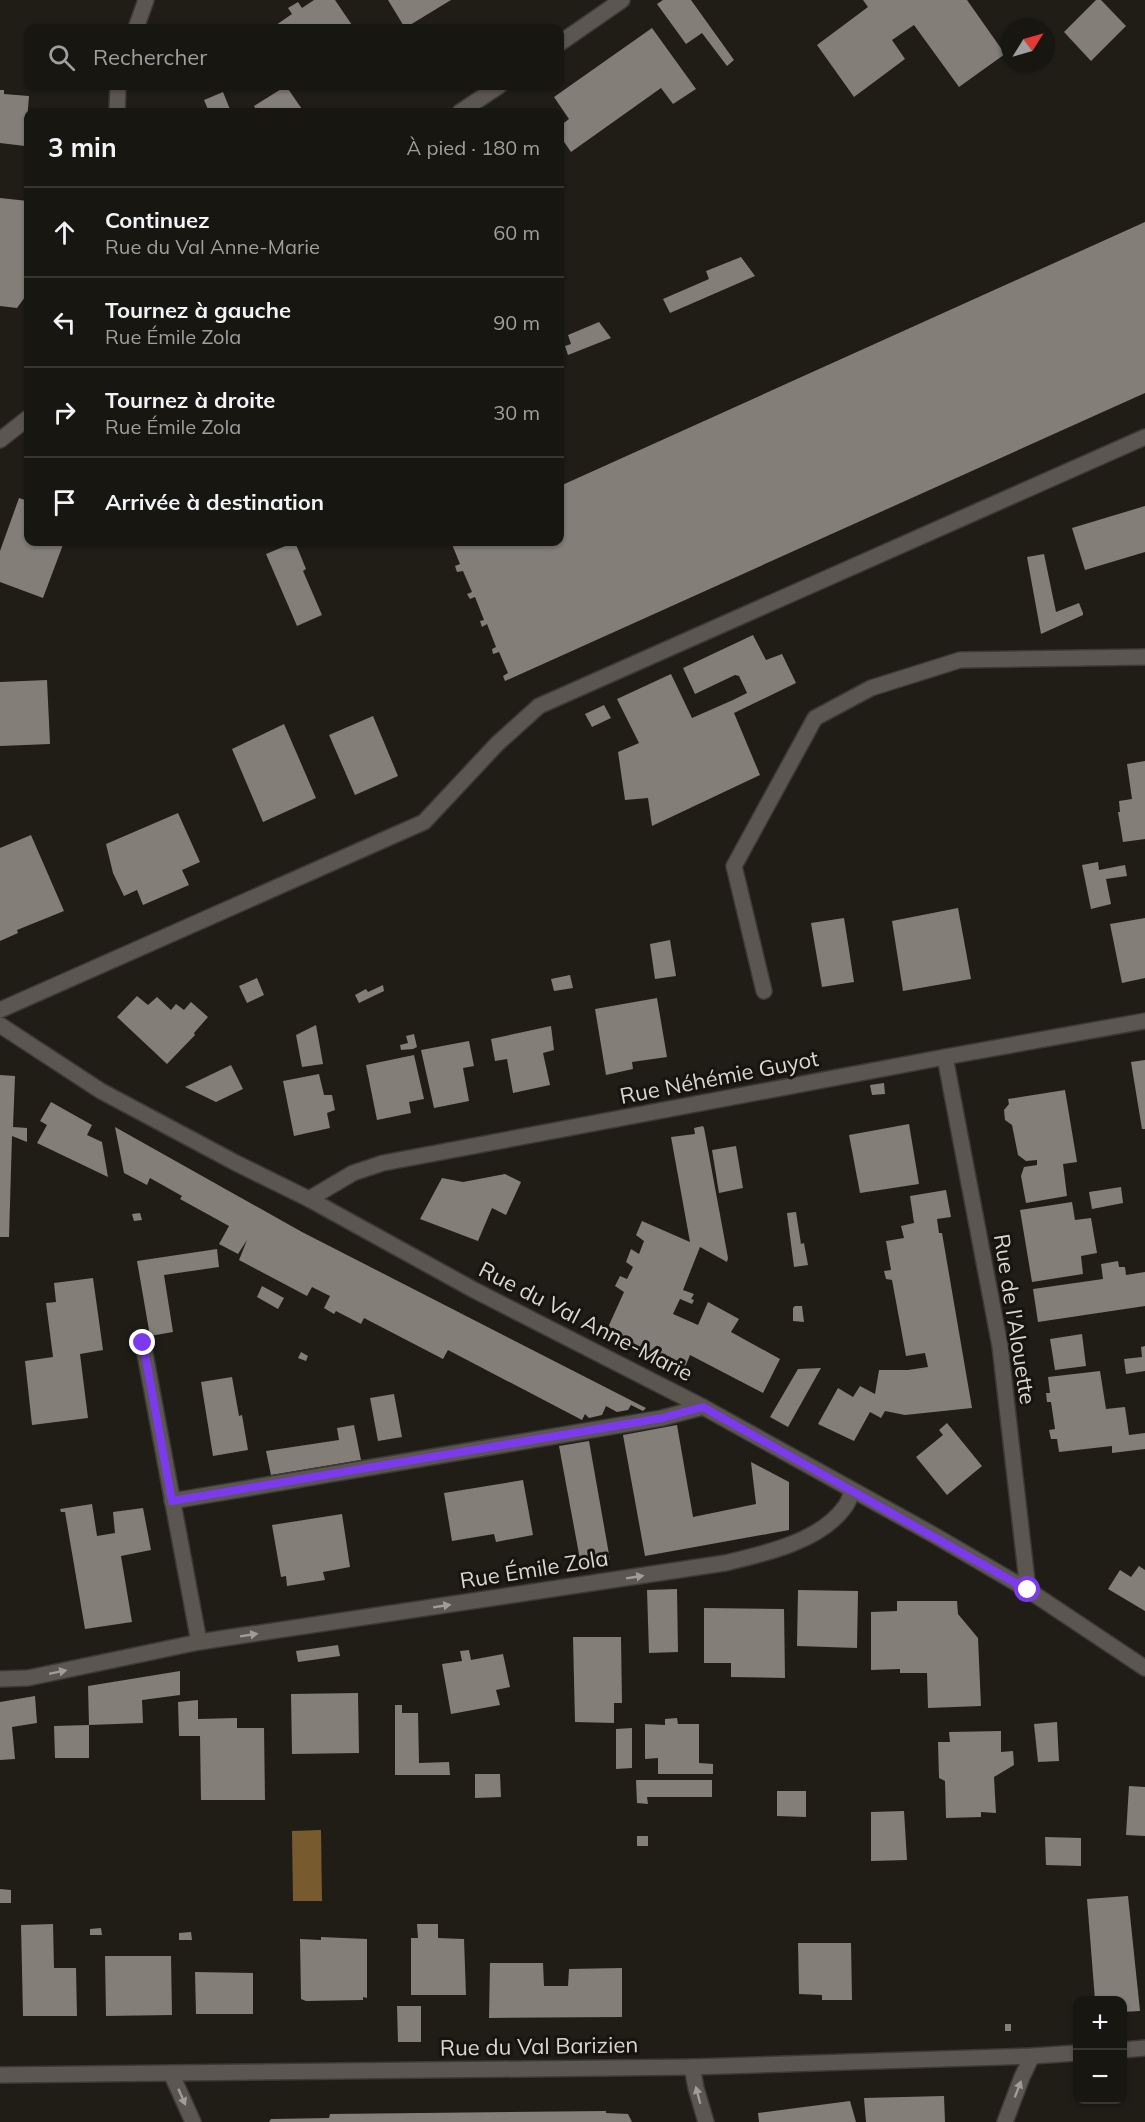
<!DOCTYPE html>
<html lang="fr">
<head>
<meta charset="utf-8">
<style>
	body { margin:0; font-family:Mulish,sans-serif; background:#25231f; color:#f1f3f6 }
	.controls { position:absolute; right:18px; bottom:18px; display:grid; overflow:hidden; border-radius:12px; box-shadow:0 2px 4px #0004 }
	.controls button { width:54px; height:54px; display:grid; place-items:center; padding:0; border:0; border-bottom:2px solid #363531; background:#181611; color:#f1f3f6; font:30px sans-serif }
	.compass { position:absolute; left:1001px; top:18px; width:54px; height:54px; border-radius:50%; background:#181611; box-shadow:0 2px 4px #0004; rotate:53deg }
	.stop { position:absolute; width:18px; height:18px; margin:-14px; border:4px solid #7c3aed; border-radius:50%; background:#fff }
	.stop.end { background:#7c3aed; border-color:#fff; box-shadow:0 2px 6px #0008 }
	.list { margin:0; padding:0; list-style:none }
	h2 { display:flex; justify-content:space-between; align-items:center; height:78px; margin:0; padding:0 24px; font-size:26px }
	h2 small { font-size:20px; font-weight:400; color:#9f9f9f }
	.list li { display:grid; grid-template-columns:39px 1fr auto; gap:18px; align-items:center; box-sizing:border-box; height:90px; padding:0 24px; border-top:2px solid #363531 }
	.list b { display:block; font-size:22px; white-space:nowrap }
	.list p { margin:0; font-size:20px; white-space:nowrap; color:#9f9f9f }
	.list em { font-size:20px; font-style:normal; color:#9f9f9f }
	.icon { flex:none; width:33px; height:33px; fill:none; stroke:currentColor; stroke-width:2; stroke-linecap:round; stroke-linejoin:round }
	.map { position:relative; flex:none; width:1145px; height:2122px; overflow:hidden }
	.search { position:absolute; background:#181611; box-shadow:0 2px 4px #0004; left:24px; top:24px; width:540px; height:66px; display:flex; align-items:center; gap:15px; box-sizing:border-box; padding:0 21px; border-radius:12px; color:#9f9f9f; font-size:22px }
	.panel { position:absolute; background:#181611; box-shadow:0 2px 4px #0004; left:24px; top:108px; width:540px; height:438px; border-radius:12px }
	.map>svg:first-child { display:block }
	.water { fill:#775b2e }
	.building { fill:#837e77 }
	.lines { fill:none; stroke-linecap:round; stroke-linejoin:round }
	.service-casing { stroke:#3c3936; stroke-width:18 }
	.minor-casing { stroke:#3c3936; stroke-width:18 }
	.tertiary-casing { stroke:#3c3936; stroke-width:18 }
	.service { stroke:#5b5650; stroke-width:15 }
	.minor { stroke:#5b5650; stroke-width:15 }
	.tertiary { stroke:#5b5650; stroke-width:15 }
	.oneway { fill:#a09c98 }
	.route { stroke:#7c3aed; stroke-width:8 }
	.labels { text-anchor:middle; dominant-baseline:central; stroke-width:6; stroke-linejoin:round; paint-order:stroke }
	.street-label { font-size:22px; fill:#d9d6d3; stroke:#17130e }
</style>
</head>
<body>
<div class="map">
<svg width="1145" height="2122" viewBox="0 0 1145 2122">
	<rect width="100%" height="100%" fill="#201d17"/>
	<polygon class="water" points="321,1830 322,1901 293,1901 292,1831"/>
	<g class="building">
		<polygon points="314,0 335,0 354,28 278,28 276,25 292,14 288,8 298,2 302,8"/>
		<polygon points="388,0 451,0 405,28"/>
		<polygon points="663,0 691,0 734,60 727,66 702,33 686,44 657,4"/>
		<polygon points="863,0 967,0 1005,54 959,87 914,25 892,40 905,59 854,97 817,45 868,7"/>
		<polygon points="1096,0 1101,0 1126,26 1091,61 1064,32"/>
		<polygon points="652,28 696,89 673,104 661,88 571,152 560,136 560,126 569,119 554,97"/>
		<polygon points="286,86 304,112 257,112 254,106"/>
		<polygon points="0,90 4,90 4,94 29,96 25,146 0,143"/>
		<polygon points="223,92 231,112 209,112 204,100"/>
		<polygon points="0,198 28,201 28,293 17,308 0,306"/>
		<polygon points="1145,222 1145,393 505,681 503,676 508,673 499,652 493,654 492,649 496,647 487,624 482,627 480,621 484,620 475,597 470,599 467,594 472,592 463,571 457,572 455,566 460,564 451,542 444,545 443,542 560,542 560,486"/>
		<polygon points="741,257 755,276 670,313 663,299 709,279 706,271"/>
		<polygon points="599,322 611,338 568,355 565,346 571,344 568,335"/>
		<polygon points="19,498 28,501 28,542 64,542 43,598 0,582 0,551"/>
		<polygon points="1145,506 1145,552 1085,570 1072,528"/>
		<polygon points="295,542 306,569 303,571 322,615 297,626 266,554"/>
		<polygon points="1044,554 1056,612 1079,603 1083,613 1083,615 1041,634 1027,557"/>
		<polygon points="753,635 766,660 782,654 796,683 734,713 760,775 652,826 648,798 625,800 618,752 639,743 617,699 671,674 692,718 733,700 747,693 739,676 735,675 695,694 683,668"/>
		<polygon points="47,680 50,744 0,746 0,682"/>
		<polygon points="604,705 611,718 592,727 585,714"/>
		<polygon points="373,716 398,776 355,795 329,735"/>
		<polygon points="284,724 316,798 263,822 232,749"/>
		<polygon points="1145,761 1145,839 1123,842 1118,812 1120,812 1119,801 1132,799 1127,764"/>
		<polygon points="178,813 200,862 182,870 189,885 143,905 137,890 124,896 113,873 106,844"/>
		<polygon points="31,835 64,911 17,930 18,933 0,941 0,848"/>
		<polygon points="1098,862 1099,870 1125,865 1127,876 1106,879 1111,904 1091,909 1082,865"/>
		<polygon points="958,908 971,979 903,991 892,921"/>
		<polygon points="844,918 854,982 822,987 811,923"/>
		<polygon points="1145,918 1145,978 1122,983 1110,924"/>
		<polygon points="670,940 676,976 655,979 650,944"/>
		<polygon points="570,975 573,988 554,991 551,979"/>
		<polygon points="257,978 264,995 247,1003 239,986"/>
		<polygon points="383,985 384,991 359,1003 355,995 366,989 368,992"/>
		<polygon points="137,996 148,1005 157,997 171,1010 176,1004 184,1010 191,1002 208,1017 194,1033 195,1035 167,1064 117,1017"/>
		<polygon points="657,998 667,1057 632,1062 633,1069 606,1075 595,1009"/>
		<polygon points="316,1025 323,1064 302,1067 296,1035"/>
		<polygon points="551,1026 554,1050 543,1053 550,1085 513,1093 507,1059 495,1061 491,1039"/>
		<polygon points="414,1034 417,1047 413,1049 401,1050 400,1045 408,1043 406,1036"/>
		<polygon points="469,1041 474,1066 463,1068 469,1101 434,1108 421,1050"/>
		<polygon points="414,1055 424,1099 409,1102 411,1113 377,1120 366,1065"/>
		<polygon points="1145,1060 1145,1129 1142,1129 1131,1062"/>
		<polygon points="231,1065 243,1089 216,1102 185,1087"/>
		<polygon points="319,1074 324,1095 332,1095 335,1110 327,1113 330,1128 294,1136 283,1081"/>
		<polygon points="0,1075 15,1076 13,1127 27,1128 27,1142 12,1136 9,1237 0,1237"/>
		<polygon points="884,1083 885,1094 872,1095 870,1085"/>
		<polygon points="1065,1090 1077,1162 1063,1164 1067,1196 1026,1203 1021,1176 1024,1167 1037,1165 1037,1160 1026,1161 1018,1155 1012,1125 1005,1120 1004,1110 1009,1104 1008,1099"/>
		<polygon points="51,1102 92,1125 87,1135 102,1142 108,1177 37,1143 47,1125 40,1121"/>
		<polygon points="909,1124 919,1184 860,1193 849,1135"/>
		<polygon points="703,1126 704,1128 728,1258 727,1262 700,1247 683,1290 694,1294 691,1299 694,1300 692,1304 680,1299 673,1314 698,1325 708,1302 739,1319 731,1332 780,1359 763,1393 690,1355 683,1372 605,1334 624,1292 615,1286 620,1276 627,1279 633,1267 626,1262 631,1249 639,1254 644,1241 636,1235 642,1221 690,1242 671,1137 695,1134 694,1128"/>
		<polygon points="115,1127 302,1232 646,1408 643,1411 631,1405 628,1410 617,1412 606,1406 602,1415 589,1418 585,1414 582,1420 448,1350 443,1359 364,1318 361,1324 336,1311 334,1314 324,1308 330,1296 312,1287 307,1296 239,1260 247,1240 238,1254 219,1244 229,1226 180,1199 182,1196 150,1178 147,1185 124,1173"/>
		<polygon points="736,1146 743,1188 719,1193 712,1150"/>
		<polygon points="505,1174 521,1182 506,1215 492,1208 478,1241 420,1219 442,1178 463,1182"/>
		<polygon points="1121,1187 1123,1203 1092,1209 1089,1192"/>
		<polygon points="946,1190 951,1217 937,1219 939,1233 942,1233 972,1408 905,1415 885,1411 881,1418 870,1412 854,1441 818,1424 838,1388 853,1397 860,1386 875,1394 879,1370 908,1370 928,1367 925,1353 906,1356 892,1280 886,1279 884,1271 891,1270 886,1241 904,1238 901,1226 914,1223 910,1196"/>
		<polygon points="1072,1202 1075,1220 1091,1218 1097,1253 1081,1256 1083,1274 1032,1282 1020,1210"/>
		<polygon points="796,1212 801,1244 804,1243 808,1265 794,1267 787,1213"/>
		<polygon points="140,1213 142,1220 134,1221 132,1214"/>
		<polygon points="217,1249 219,1267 164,1275 173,1332 150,1336 137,1261"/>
		<polygon points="1118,1261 1119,1267 1125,1267 1126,1275 1145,1272 1145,1306 1038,1322 1033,1289 1103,1279 1101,1264"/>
		<polygon points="93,1278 103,1350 80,1354 88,1418 32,1425 25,1361 53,1357 46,1303 56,1302 54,1283"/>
		<polygon points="262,1286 284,1298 278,1309 257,1297"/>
		<polygon points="795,1306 802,1306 804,1322 793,1321 793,1308"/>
		<polygon points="1082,1334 1086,1366 1055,1370 1050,1339"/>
		<polygon points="1145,1346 1145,1371 1126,1374 1124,1359 1142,1357 1141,1347"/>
		<polygon points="301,1352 308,1356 306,1361 298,1358"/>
		<polygon points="821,1368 788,1427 770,1417 798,1369"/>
		<polygon points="1100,1371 1106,1409 1125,1407 1129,1435 1145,1433 1145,1449 1112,1453 1112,1446 1059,1452 1057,1439 1051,1439 1049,1430 1055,1429 1051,1402 1047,1402 1046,1393 1050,1393 1048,1377"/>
		<polygon points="232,1377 239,1416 242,1415 248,1450 213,1456 201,1382"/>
		<polygon points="394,1394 402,1437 378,1441 370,1398"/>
		<polygon points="947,1423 982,1466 947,1495 916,1457 943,1435 939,1430"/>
		<polygon points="354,1425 361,1460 271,1475 266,1451 339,1440 337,1428"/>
		<polygon points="677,1425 693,1517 756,1504 751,1462 789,1482 789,1530 645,1556 623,1435"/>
		<polygon points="589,1441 610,1560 581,1565 559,1446"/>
		<polygon points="523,1480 533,1535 496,1542 494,1534 452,1541 444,1493"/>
		<polygon points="92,1504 97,1536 115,1533 113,1512 143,1508 151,1550 121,1556 132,1622 85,1629 65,1512 61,1512 60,1509"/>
		<polygon points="342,1514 350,1567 323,1572 325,1580 287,1586 286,1576 281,1577 272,1525"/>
		<polygon points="1139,1566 1145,1570 1145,1611 1108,1589 1120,1570 1131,1577"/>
		<polygon points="677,1589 678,1652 649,1653 647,1590"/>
		<polygon points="798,1590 858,1591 857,1648 797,1646"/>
		<polygon points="897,1601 957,1601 958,1614 978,1638 981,1706 928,1708 927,1673 900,1673 900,1669 871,1670 871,1612 897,1611"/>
		<polygon points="704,1608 784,1609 785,1678 731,1677 731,1663 704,1663"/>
		<polygon points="573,1637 621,1637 622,1703 614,1703 614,1723 575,1722"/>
		<polygon points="338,1645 340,1656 298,1662 296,1651"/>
		<polygon points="469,1650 471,1660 503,1654 510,1687 496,1690 500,1705 451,1714 442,1664 462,1661 460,1651"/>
		<polygon points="180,1671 180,1695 142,1700 143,1723 89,1725 88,1686"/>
		<polygon points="358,1693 359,1753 292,1754 291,1694"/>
		<polygon points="35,1696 37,1723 12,1727 15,1759 0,1760 0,1702"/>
		<polygon points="198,1700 198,1719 237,1718 237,1728 264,1728 265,1800 201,1800 200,1736 179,1736 178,1702"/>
		<polygon points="395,1705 402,1705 402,1713 418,1713 419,1763 449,1762 450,1775 395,1775"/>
		<polygon points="677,1718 678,1724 699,1724 699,1763 713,1764 713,1774 658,1774 658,1758 645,1759 645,1724 665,1725 665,1719"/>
		<polygon points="1057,1722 1059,1761 1038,1762 1034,1724"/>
		<polygon points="89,1725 89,1758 55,1758 54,1726"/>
		<polygon points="632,1728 632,1768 616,1769 616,1729"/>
		<polygon points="1001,1731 1001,1752 1013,1751 1014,1765 994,1777 996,1813 981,1812 981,1817 946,1818 945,1781 939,1778 938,1742 950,1742 949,1732"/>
		<polygon points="475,1774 500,1774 501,1797 475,1798"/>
		<polygon points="636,1780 712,1780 712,1797 647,1797 648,1804 637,1803"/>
		<polygon points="1129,1786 1145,1787 1145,1836 1126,1835"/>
		<polygon points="777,1791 806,1791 806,1817 777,1816"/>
		<polygon points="904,1811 907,1860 871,1861 871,1812"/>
		<rect x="637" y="1836" width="11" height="10"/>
		<polygon points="1045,1837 1081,1838 1081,1866 1046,1865"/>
		<polygon points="0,1889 11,1890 11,1903 0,1903"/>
		<polygon points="1128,1896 1140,2011 1122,2012 1122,2000 1095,2000 1087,1899"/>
		<polygon points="53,1924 54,1968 76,1968 77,2016 23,2016 21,1925"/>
		<polygon points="417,1924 438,1924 438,1938 464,1939 466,1995 411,1995 411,1938 418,1938"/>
		<polygon points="101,1928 102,1935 90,1935 90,1929"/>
		<polygon points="191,1932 192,1940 179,1940 179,1933"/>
		<polygon points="321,1937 367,1939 367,1998 363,1997 363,2000 306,2001 301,1999 300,1939 321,1940"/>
		<polygon points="798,1943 851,1943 852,2000 822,2000 822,1995 799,1994"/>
		<polygon points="105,1956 171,1956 172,2015 106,2016"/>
		<polygon points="490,1963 543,1963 544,1986 568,1986 569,1969 622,1968 622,2017 489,2018"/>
		<polygon points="195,1972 253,1973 253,2014 196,2014"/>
		<polygon points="397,2006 421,2006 421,2042 398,2042"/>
		<rect x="1005" y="2024" width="6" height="7"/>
		<polygon points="944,2096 945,2122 866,2122 864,2098"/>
		<polygon points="850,2101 856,2122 759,2122 758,2113"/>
		<polygon points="606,2111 606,2113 628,2114 632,2122 269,2122 271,2119 329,2118 330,2114"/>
	</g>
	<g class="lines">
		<defs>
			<polyline id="service" points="0,1010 424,822 497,744 539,706 1145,437"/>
			<g id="minor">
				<polyline points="136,28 146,0"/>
				<polyline points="560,43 622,0"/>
				<polyline points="117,112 118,86"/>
				<polyline points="460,112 499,86"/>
				<polyline points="0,440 28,418"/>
				<polyline points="764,991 734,866 815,718 871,688 960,660 1145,657"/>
				<polyline points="0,1025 101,1091 236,1163 309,1199 474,1290 703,1407 932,1534 1028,1590 1145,1668"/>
				<polyline points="945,1057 1000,1346 1028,1590"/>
				<polyline points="309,1199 353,1173 383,1163 945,1057 1145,1021"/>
				<polyline points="143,1343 199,1642"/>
				<polyline points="172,1501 662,1418 703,1407"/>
				<path d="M0,1679L28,1678L199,1642L725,1563C763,1554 819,1542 844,1508C848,1504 850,1497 852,1491"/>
				<polyline points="692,2067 696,2088 706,2122"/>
				<polyline points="171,2073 193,2122"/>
				<polyline points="1005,2122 1022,2077 1032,2056"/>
			</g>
			<g id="tertiary">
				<polyline points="1122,2050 1145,2048"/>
				<polyline points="0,2075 692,2067 1032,2056 1078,2053"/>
			</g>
		</defs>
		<use href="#service" class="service-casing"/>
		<use href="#minor" class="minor-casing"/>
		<use href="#tertiary" class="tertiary-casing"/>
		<use href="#service" class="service"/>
		<use href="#minor" class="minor"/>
		<use href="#tertiary" class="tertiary"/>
	</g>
	<defs><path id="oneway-solid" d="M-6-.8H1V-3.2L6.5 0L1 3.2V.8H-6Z" transform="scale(1.5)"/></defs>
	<g class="oneway">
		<use href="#oneway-solid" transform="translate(635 1577) rotate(-9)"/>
		<use href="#oneway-solid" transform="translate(442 1606) rotate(-9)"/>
		<use href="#oneway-solid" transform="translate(249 1635) rotate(-9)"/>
		<use href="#oneway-solid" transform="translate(58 1672) rotate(-12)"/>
		<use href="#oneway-solid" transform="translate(1018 2089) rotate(-69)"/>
		<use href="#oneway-solid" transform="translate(698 2095) rotate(-105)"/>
		<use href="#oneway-solid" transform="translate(182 2097) rotate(66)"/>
	</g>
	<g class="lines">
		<polyline class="route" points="143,1343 172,1501 662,1418 703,1407 1028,1590"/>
	</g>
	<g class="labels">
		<g class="street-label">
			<text transform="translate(719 1077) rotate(-11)">Rue Néhémie Guyot</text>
			<text transform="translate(1015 1319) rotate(81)">Rue de l'Alouette</text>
			<text transform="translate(586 1321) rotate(27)">Rue du Val Anne-Marie</text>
			<text transform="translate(534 1569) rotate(-9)">Rue Émile Zola</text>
			<text transform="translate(539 2046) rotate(-1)">Rue du Val Barizien</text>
		</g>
	</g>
</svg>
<div class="controls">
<button>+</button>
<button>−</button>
</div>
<svg class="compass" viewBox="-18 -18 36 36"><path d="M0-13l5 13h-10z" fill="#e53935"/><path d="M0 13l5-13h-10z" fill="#9f9f9f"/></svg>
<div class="stop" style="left:1028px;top:1590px"></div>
<div class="stop end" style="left:143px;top:1343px"></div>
<div class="search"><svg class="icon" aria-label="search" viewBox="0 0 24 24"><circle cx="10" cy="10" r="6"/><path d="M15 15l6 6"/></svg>Rechercher</div>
<section class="panel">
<h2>3 min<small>À pied · 180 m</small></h2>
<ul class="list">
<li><svg class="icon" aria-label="ahead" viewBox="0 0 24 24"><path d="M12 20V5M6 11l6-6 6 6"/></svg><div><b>Continuez</b><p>Rue du Val Anne-Marie</p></div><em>60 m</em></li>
<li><svg class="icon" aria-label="left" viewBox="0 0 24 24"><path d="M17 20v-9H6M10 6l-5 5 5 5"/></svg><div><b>Tournez à gauche</b><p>Rue Émile Zola</p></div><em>90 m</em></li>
<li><svg class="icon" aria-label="right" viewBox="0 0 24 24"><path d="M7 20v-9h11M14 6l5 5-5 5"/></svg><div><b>Tournez à droite</b><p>Rue Émile Zola</p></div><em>30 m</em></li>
<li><svg class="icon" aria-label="arrive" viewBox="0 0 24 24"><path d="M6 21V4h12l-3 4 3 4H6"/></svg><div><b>Arrivée à destination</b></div></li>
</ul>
</section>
</div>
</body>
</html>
